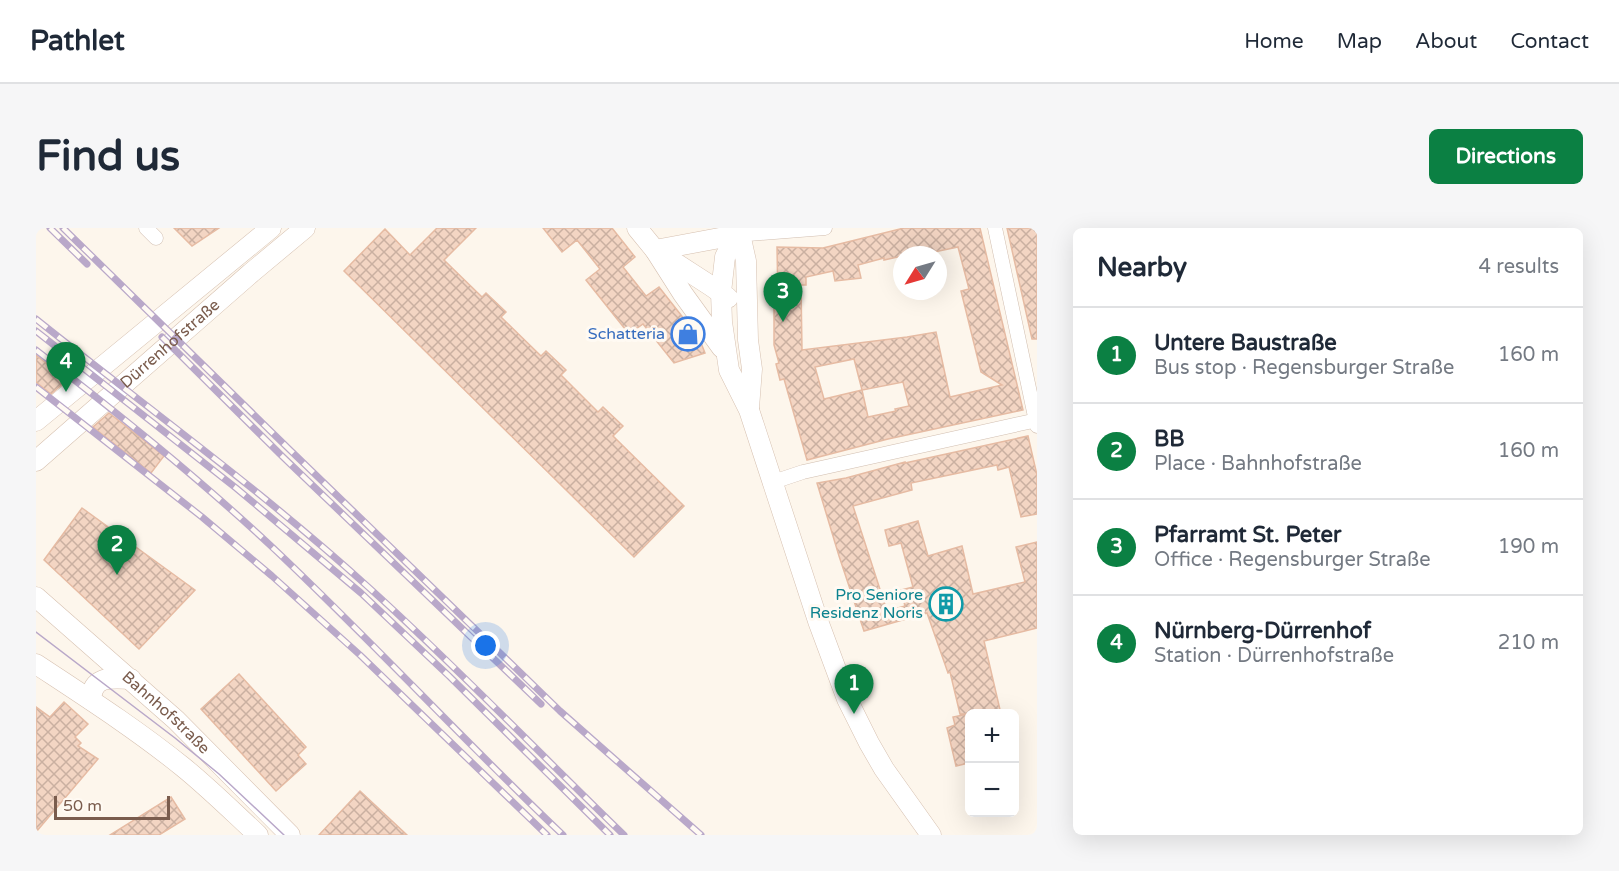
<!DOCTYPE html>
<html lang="en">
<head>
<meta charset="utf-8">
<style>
	body { margin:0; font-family:"Varela Round",sans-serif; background:#f6f6f7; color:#1f2937 }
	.controls { position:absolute; right:18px; bottom:18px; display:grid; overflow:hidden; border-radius:9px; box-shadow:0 6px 24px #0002 }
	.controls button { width:54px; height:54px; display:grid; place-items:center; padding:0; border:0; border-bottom:2px solid #e0e1e3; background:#fff; color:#1f2937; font:30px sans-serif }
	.compass { position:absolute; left:857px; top:18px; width:54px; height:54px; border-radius:50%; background:#fff; box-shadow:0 6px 24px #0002; rotate:233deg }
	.scale { position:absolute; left:18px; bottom:15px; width:116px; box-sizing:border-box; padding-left:6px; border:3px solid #7a5c4d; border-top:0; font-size:16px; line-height:21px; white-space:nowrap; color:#7a5c4d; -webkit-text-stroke:4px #fffaf3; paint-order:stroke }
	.you { position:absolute; left:450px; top:418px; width:21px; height:21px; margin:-15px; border:4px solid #fff; border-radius:50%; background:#1a73e8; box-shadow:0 0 0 9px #1a73e833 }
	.badge { display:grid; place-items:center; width:39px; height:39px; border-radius:50%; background:#0b8043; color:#fff; font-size:20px; font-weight:700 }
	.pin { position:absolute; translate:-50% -50px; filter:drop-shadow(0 2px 3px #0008) }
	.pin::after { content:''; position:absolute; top:32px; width:21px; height:18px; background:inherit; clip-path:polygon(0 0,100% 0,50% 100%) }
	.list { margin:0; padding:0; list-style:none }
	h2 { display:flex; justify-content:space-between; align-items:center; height:78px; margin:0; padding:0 24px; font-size:26px }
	h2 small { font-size:20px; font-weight:400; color:#747a83 }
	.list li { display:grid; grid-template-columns:39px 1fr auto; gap:18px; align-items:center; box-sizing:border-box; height:96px; padding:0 24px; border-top:2px solid #e0e1e3 }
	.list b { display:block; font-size:22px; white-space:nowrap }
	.list p { margin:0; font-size:20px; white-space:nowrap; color:#747a83 }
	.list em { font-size:20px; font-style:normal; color:#747a83 }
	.map { position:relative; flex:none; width:1001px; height:607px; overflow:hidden; border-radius:9px }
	header { display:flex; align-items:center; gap:36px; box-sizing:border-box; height:84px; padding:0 30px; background:#fff; border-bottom:2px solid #e0e1e3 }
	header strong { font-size:28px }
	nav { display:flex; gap:33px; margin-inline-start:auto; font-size:21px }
	.intro { display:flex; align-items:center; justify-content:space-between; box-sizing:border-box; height:144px; padding:0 36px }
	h1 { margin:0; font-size:42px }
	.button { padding:15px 27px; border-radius:9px; background:#0b8043; color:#fff; font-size:21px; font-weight:700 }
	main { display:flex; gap:36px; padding:0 36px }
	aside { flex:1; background:#fff; border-radius:9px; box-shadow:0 6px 24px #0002 }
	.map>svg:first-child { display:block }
	.building { fill:url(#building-cross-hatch); stroke:#e6bba3; stroke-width:1.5; fill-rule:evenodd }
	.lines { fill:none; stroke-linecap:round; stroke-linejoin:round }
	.street-casing { stroke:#d1beb0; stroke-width:15 }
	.secondary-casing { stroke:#d6c0b0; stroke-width:21 }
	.street { stroke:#fff; stroke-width:14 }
	.secondary { stroke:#fff; stroke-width:20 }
	.tram { stroke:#b9a8c9; stroke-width:1.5 }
	.rail-casing { stroke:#b9a8c9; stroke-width:7 }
	.rail { stroke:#fffaf3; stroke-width:4.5; stroke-dasharray:14; stroke-linecap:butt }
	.labels { text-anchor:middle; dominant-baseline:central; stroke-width:6; stroke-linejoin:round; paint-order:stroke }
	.shop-label { font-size:16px; fill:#366cbe; stroke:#fffaf3; text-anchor:end }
	.street-label { font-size:16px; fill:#7a5c4d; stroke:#fffaf3 }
	.culture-label { font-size:16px; fill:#0d838f; stroke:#fffaf3; text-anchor:end }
</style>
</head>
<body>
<header>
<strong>Pathlet</strong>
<nav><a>Home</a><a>Map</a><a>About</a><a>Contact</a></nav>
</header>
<div class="intro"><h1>Find us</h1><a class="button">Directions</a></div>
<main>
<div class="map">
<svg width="1001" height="607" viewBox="0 0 1001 607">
	<defs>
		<pattern id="building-cross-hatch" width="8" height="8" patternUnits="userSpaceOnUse" patternTransform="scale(1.5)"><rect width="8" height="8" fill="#f3d5c3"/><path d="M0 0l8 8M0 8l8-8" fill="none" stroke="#cab0a1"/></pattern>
	</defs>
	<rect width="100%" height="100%" fill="#fdf6ec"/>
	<g class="building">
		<polygon points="138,0 183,0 156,18"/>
		<polygon points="401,0 440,0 408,32 446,69 450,65 470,84 465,89 505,128 510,123 530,142 525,147 562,184 567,179 587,198 577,208 648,278 598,329 308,43 349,1 374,27"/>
		<polygon points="507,0 576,0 599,29 587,39 610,68 623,59 663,110 669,125 638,135 607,96 593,106 550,52 564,41 541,12 526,24"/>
		<path d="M868,0H944L987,182L852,211L771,232L748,151L744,152L740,136L743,135L738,117V75H742L741,19L787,20ZM922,19L933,61L925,63L945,144L966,157L914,169L900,104L871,109L766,122L765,57H770V49L797,43L799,53L825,50L822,37L848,30V32L893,22L894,25ZM818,131L826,162L788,171L779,139ZM867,154L873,178L859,181L860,183L832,189L826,162Z"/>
		<polygon points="971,0 1000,0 1001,6 1001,111 996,111"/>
		<polygon points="0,127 31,152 15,166 0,154"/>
		<polygon points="73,185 128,228 115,245 57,199"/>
		<polygon points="992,208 1001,247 1001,286 985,289 973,239 962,242 961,237 875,255 876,262 817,278 851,383 869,378 865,362 877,359 865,315 853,318 849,302 882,293 892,328 926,318 937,366 989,354 980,319 1001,314 1001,400 948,413 965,486 933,486 933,535 920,538 911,500 919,497 917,489 932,486 924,486 914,444 912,445 891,385 828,403 803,328 781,255 810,250 869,234 869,235"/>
		<polygon points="46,280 159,362 103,421 8,332"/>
		<polygon points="203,446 270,519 262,527 270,536 240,563 165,481"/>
		<polygon points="28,474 52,496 39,509 45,515 42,518 62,531 0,604 0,479 14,489"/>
		<polygon points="324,563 371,607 283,607"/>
		<polygon points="135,569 149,591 123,607 74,607"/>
	</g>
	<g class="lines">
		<defs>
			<g id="street">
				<polyline points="110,0 120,10"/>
				<polyline points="959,0 1001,198"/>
				<polyline points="700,7 789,0"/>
				<polyline points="737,254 767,244 1001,192"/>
			</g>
			<g id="secondary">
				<polyline points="601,0 619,22 647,66 686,120"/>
				<polyline points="701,0 700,7 689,29 685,64 686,94 693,142 713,182 782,393 811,471 833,515 848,541 895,607"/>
				<polyline points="700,7 706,15 710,33 712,112 716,141 713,180"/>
				<polyline points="619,22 700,7"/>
				<polyline points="624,25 675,58 692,70"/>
				<polyline points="0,193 235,0"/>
				<path id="s1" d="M0,233L215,45L269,0"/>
				<path id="s2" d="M0,369L140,492L254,607"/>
				<path d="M0,436C50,469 100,501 147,539C173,560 197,584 222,607"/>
				<path d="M55,472C56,447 76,450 95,451"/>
			</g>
		</defs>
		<use href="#street" class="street-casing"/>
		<use href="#secondary" class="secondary-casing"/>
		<use href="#street" class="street"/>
		<use href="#secondary" class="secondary"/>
		<polyline class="tram" points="0,404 139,510 183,546 248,607"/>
		<defs>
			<g id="rail">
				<polyline points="14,0 51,36"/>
				<polyline points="27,0 254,222 524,483 665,607"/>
				<path d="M0,91C110,179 225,262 330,357C419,437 502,524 588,607"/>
				<polyline points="0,103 200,260 325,365 413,448 574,607"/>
				<polyline points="126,109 247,229 505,476"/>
				<path d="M0,122C80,184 159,247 234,317C334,411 427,512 527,607"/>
				<polyline points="0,159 166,289 236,348 324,427 511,607"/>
			</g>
		</defs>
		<use href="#rail" class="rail-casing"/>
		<use href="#rail" class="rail"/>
	</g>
	<defs>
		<symbol id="shop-ring" viewBox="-11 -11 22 22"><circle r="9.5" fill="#fffaf3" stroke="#3f7fe0" stroke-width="1.5"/><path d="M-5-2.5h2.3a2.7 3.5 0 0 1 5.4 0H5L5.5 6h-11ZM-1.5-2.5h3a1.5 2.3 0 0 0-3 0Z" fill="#3f7fe0"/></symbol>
		<symbol id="building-ring" viewBox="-11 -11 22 22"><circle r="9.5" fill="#fffaf3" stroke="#0f9aa8" stroke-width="1.5"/><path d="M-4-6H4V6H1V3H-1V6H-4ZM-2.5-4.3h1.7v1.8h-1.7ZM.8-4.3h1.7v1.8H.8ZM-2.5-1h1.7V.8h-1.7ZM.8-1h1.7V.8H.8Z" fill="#0f9aa8"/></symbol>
	</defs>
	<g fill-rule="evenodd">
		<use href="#shop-ring" x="633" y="87" width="38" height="38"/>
		<use href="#building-ring" x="891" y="357" width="38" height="38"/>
	</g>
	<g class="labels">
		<g class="shop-label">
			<text x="629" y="106">Schatteria</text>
		</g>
		<g class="street-label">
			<text stroke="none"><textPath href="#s1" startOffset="178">Dürrenhofstraße</textPath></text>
			<text stroke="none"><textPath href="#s2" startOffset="174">Bahnhofstraße</textPath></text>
		</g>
		<g class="culture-label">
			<text x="887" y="367">Pro Seniore<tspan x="887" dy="18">Residenz Noris</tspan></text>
		</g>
	</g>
</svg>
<div class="controls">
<button>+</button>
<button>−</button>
</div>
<svg class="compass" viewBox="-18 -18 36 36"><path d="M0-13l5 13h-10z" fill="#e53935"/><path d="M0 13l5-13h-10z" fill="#747a83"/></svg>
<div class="scale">50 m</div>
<div class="you"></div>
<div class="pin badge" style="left:818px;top:486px">1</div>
<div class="pin badge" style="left:81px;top:347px">2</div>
<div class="pin badge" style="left:747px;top:94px">3</div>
<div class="pin badge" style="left:30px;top:164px">4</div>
</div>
<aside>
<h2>Nearby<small>4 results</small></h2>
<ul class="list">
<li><span class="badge">1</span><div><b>Untere Baustraße</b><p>Bus stop · Regensburger Straße</p></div><em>160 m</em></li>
<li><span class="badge">2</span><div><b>BB</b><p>Place · Bahnhofstraße</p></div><em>160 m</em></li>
<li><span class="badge">3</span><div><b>Pfarramt St. Peter</b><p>Office · Regensburger Straße</p></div><em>190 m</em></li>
<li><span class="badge">4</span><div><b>Nürnberg-Dürrenhof</b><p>Station · Dürrenhofstraße</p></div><em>210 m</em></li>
</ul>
</aside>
</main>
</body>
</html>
